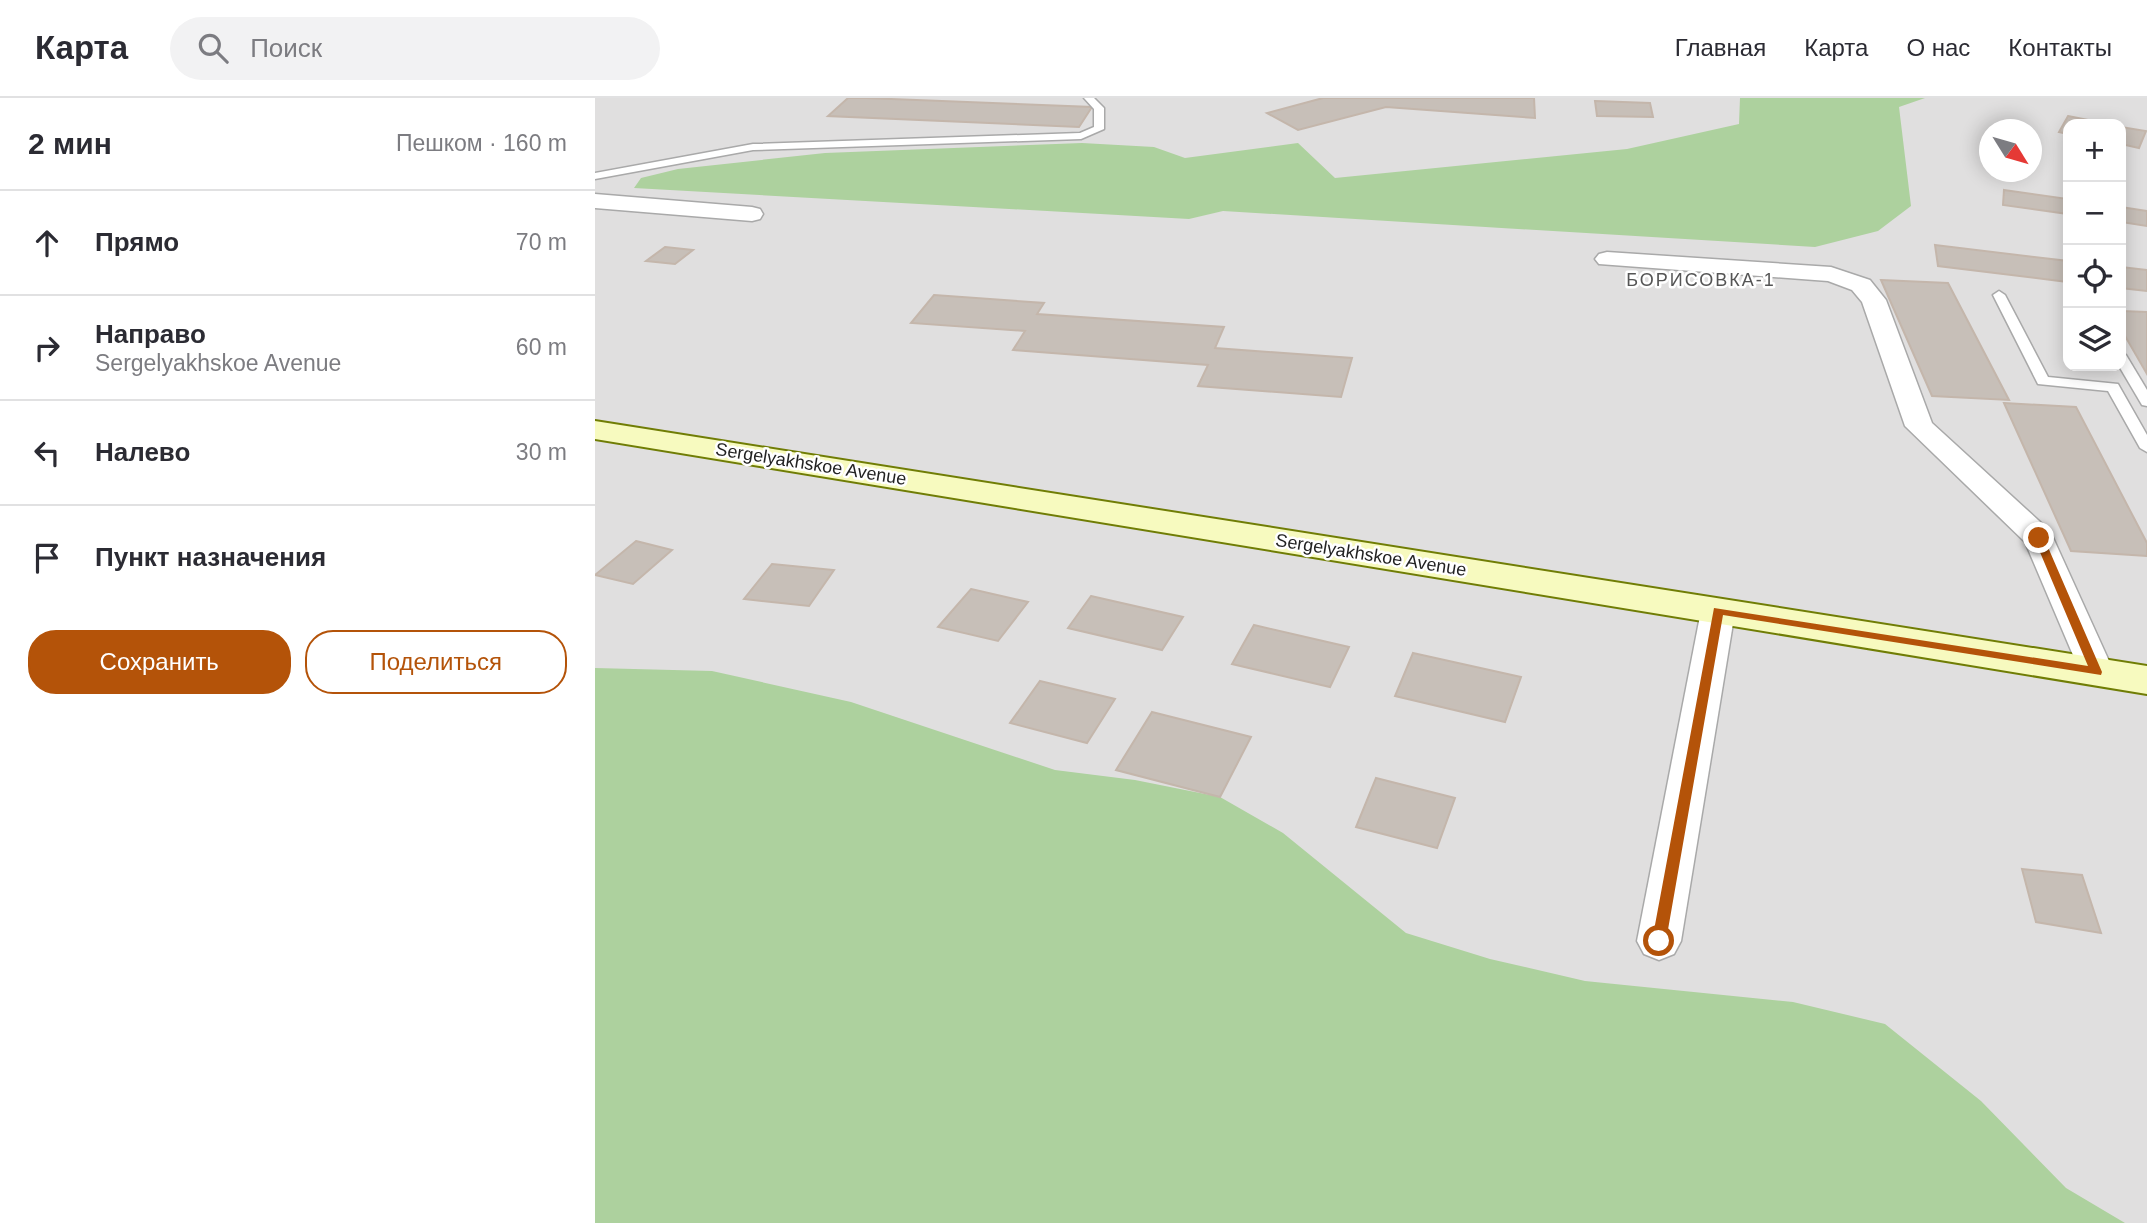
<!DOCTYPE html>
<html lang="ru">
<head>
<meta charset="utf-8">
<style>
	body { margin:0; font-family:Helvetica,sans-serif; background:#f2f2f3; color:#2b2b33 }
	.controls { position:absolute; right:21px; top:21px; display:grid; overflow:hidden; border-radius:14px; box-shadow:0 4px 18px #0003 }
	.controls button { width:63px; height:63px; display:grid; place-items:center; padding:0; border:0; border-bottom:2px solid #e1e1e2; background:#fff; color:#2b2b33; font:35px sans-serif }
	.compass { position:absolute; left:1384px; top:21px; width:63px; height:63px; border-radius:50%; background:#fff; box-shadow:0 4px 18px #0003; rotate:127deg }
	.stop { position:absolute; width:21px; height:21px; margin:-16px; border:5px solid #b45309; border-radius:50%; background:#fff }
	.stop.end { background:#b45309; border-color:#fff; box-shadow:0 2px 7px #0008 }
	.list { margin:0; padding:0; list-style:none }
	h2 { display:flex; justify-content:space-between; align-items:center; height:91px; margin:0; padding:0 28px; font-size:30px }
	h2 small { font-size:23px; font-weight:400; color:#7c7c81 }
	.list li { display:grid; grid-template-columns:46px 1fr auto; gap:21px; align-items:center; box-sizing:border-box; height:105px; padding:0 28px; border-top:2px solid #e1e1e2 }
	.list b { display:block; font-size:26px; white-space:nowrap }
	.list p { margin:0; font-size:23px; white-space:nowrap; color:#7c7c81 }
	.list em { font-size:23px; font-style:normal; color:#7c7c81 }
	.actions { display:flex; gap:14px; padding:21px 28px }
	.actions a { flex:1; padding:16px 0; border:2px solid #b45309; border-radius:28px; text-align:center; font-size:24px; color:#b45309 }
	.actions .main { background:#b45309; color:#fff }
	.icon { flex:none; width:38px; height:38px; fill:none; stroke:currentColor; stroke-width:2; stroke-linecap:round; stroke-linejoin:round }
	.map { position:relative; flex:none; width:1552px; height:1125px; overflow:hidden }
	header { display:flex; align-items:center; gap:42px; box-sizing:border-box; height:98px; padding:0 35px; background:#fff; border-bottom:2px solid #e1e1e2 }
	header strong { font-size:33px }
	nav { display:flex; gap:38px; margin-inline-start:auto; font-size:24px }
	.search { width:490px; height:63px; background:#f2f2f3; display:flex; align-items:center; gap:18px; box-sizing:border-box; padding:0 24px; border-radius:38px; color:#7c7c81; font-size:26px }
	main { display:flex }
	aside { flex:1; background:#fff }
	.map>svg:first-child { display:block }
	.residential { fill:#e0dfdf; fill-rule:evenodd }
	.forest { fill:#add19e }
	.building { fill:#c7bfb8; stroke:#c4b6ab; stroke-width:2 }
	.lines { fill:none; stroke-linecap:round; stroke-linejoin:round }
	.lane-casing { stroke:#a9a9a9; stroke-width:3 }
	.street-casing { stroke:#a9a9a9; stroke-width:3 }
	.secondary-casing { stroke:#707d05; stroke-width:4 }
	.lane { fill:#fff; fill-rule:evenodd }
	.street { fill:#fff; fill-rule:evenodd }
	.secondary { fill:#f7fabf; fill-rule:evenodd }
	.route { fill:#b45309 }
	.labels { text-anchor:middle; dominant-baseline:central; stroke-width:5; stroke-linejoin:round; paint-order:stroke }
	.far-quarter-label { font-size:18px; letter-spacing:2px; fill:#555; stroke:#fff }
	.street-label { font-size:18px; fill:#222; stroke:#fff }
</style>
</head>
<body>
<header>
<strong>Карта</strong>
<div class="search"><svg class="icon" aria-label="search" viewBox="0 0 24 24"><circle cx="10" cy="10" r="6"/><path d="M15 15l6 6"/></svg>Поиск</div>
<nav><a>Главная</a><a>Карта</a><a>О нас</a><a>Контакты</a></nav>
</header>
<main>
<aside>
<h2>2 мин<small>Пешком · 160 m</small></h2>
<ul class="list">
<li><svg class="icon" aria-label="ahead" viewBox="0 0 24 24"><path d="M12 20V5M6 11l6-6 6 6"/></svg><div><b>Прямо</b></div><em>70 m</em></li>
<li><svg class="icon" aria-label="right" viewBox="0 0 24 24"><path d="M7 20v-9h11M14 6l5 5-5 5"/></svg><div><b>Направо</b><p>Sergelyakhskoe Avenue</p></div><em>60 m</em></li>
<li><svg class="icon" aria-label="left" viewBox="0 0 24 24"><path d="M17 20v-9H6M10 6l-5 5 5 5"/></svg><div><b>Налево</b></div><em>30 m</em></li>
<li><svg class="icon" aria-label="arrive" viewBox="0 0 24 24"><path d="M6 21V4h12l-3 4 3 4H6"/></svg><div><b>Пункт назначения</b></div></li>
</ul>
<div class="actions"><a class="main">Сохранить</a><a>Поделиться</a></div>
</aside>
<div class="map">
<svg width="1552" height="1125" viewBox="0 0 1552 1125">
	<rect width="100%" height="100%" fill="#f2efe9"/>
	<path class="residential" d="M0,0H1552V1125H0ZM1473,26H1526V268H1473ZM1394,32H1436V74H1394Z"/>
	<g class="forest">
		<polygon points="1145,0 1330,0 1304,9 1316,108 1283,133 1220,149 628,113 594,121 39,90 46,80 83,71 230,55 487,45 559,49 590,60 703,45 740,80 1032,51 1144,26"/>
		<polygon points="0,570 117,573 256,604 460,672 540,682 625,699 688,735 811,835 895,861 990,883 1198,904 1290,926 1386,1003 1471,1090 1530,1125 0,1125"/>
	</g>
	<g class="building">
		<polygon points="253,0 271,0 497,9 484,29 233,18"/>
		<polygon points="728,0 939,0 940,20 791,9 703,32 672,15"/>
		<polygon points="1000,3 1055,5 1058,19 1002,18"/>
		<polygon points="1473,18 1513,26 1473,26 1473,36 1464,34"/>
		<polygon points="1526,29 1551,33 1544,50 1526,46"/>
		<polygon points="1409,92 1473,101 1473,116 1408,107"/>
		<polygon points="1526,109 1552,113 1552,128 1526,124"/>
		<polygon points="1340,147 1473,163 1473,184 1343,168"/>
		<polygon points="70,149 98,152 80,166 51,163"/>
		<polygon points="1526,169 1552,172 1552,193 1526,190"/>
		<polygon points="1286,182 1353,185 1414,302 1337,298"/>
		<polygon points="339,197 449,205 442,216 629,229 620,250 757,260 746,299 603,288 613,267 418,252 430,233 316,225"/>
		<polygon points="1526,213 1552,214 1552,276 1526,231"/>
		<polygon points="1409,305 1481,309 1552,445 1552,458 1476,453"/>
		<polygon points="41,443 77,452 38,486 0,477"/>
		<polygon points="177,466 239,472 214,508 149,501"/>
		<polygon points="376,491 433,504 403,543 343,529"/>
		<polygon points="496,498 588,519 567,552 473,530"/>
		<polygon points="659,527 754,549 735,589 637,566"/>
		<polygon points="818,555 926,579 910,624 800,598"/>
		<polygon points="445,583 520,601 492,645 415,625"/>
		<polygon points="557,614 656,639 625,699 521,672"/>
		<polygon points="781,680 860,700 842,750 761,729"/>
		<polygon points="1427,771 1487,777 1506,835 1441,824"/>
	</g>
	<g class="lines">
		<defs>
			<g id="lane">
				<polygon points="489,0 499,0 509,10 509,31 486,41 158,52 0,81 0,75 158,46 485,35 499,29 499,11"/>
				<polygon points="1404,193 1410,197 1453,279 1523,286 1552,337 1552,354 1545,350 1513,293 1443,286 1398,197"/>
				<polygon points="1526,256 1531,257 1552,292 1552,308 1547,307 1524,268"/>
			</g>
			<g id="street">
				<polygon points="0,96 157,109 165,111 168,116 165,121 157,123 0,110"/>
				<polygon points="1012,154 1236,169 1275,182 1291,202 1337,325 1455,433 1519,574 1513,583 1501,587 1489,583 1430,444 1310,328 1267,204 1257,192 1233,183 1004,166 1000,161 1004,156"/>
				<polygon points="1123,502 1135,505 1140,513 1086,843 1079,856 1064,862 1049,856 1042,843 1106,513 1111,505"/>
			</g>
			<polygon id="secondary" points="0,323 1552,568 1552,596 0,341"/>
		</defs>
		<use href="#lane" class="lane-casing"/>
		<use href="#street" class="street-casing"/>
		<use href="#secondary" class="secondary-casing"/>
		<use href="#lane" class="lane"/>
		<use href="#street" class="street"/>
		<use href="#secondary" class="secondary"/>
	</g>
	<polygon class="route" points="1444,437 1449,440 1507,574 1506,577 1128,517 1071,843 1069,847 1059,847 1057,843 1119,510 1493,568 1439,440"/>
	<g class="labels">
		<g class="far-quarter-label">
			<text x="1106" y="182">БОРИСОВКА-1</text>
		</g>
		<g class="street-label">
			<text transform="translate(216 366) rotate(9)">Sergelyakhskoe Avenue</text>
			<text transform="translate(776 457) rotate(9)">Sergelyakhskoe Avenue</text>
		</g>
	</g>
</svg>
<div class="controls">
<button>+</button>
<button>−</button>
<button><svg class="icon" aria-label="locate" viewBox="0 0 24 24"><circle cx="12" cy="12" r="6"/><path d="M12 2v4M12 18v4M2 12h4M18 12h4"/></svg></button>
<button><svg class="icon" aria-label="layers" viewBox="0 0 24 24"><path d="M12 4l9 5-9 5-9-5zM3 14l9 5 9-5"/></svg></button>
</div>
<svg class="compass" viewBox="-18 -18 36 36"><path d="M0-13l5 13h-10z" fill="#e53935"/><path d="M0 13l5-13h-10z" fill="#7c7c81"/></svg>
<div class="stop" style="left:1064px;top:843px"></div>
<div class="stop end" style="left:1444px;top:440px"></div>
</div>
</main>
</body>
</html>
